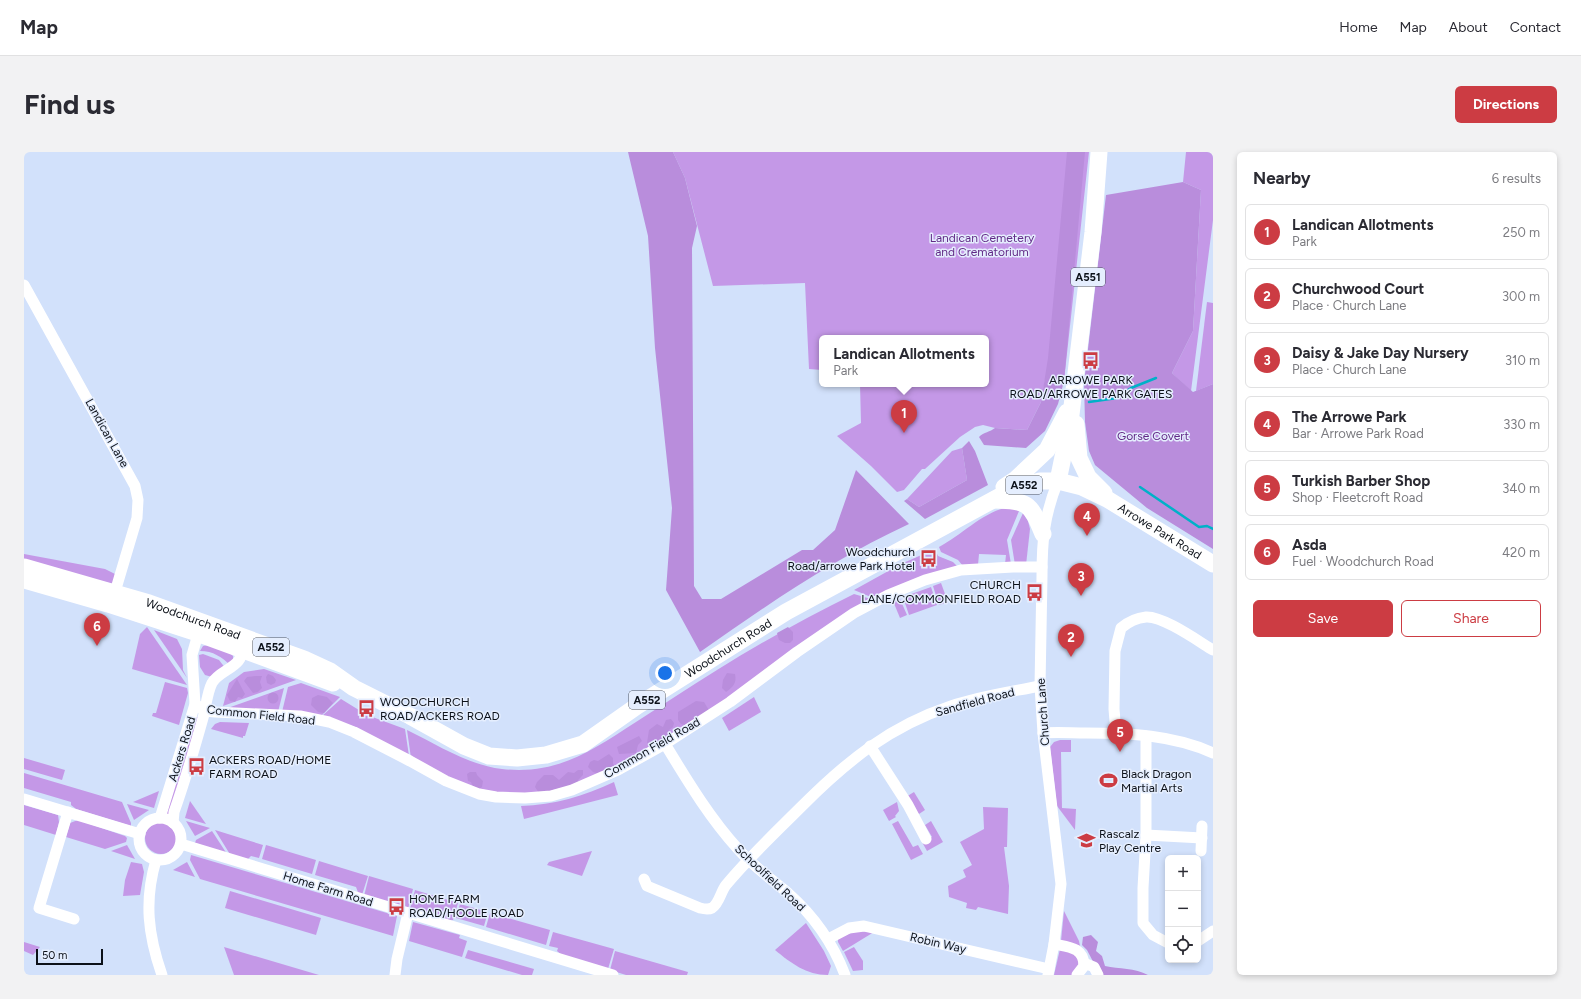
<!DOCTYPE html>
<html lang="en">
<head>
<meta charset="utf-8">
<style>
	body { margin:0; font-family:Figtree,sans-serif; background:#f2f2f3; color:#2b2b33 }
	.controls { position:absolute; right:12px; bottom:12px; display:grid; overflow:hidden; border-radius:6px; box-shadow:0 2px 6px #0003 }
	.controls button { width:36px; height:36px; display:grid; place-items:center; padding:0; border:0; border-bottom:1px solid #e1e1e2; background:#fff; color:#2b2b33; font:20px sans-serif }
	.scale { position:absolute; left:12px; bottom:10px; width:67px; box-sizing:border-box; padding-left:4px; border:2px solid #0c1119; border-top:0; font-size:11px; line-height:14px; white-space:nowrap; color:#0c1119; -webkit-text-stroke:3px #e5eefe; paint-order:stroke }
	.you { position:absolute; left:641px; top:521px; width:14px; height:14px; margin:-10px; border:3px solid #fff; border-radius:50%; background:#1a73e8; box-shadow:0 0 0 6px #1a73e833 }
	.badge { display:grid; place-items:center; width:26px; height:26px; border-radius:50%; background:#cc3c43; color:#fff; font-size:13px; font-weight:700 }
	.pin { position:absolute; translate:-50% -33px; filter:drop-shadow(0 1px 2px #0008) }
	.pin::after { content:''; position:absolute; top:21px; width:14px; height:12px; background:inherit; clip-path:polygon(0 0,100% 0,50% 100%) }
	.popup { position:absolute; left:795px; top:183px; width:170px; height:52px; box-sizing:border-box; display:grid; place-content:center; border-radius:6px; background:#fff; filter:drop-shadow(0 1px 3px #0005); font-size:13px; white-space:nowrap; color:#7c7c81 }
	.popup b { font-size:15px; color:#2b2b33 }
	.popup::after { content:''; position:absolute; left:50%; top:100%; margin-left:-8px; border:8px solid transparent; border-top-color:#fff }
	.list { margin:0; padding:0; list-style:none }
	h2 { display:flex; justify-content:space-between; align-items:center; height:52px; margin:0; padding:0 16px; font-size:17px }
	h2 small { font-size:13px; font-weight:400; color:#7c7c81 }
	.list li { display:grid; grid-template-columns:26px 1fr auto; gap:12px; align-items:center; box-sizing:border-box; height:56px; margin:0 8px 8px; padding:0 8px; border:1px solid #e1e1e2; border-radius:6px }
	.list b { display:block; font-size:15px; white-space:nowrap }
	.list p { margin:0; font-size:13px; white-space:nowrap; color:#7c7c81 }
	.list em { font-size:13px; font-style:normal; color:#7c7c81 }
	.actions { display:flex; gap:8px; padding:12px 16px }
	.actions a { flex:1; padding:9px 0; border:1px solid #cc3c43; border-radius:6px; text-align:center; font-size:14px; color:#cc3c43 }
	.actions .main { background:#cc3c43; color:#fff }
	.icon { flex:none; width:22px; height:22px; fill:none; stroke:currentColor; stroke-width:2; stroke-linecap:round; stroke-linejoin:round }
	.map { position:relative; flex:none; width:1189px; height:823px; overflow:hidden; border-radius:6px }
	header { display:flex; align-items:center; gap:24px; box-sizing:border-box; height:56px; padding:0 20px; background:#fff; border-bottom:1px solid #e1e1e2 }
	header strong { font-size:19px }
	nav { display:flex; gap:22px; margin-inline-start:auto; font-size:14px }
	.intro { display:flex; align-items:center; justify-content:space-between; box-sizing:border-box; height:96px; padding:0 24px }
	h1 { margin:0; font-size:28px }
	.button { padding:10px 18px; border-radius:6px; background:#cc3c43; color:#fff; font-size:14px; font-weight:700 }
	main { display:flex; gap:24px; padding:0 24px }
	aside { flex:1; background:#fff; border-radius:6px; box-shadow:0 2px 6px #0003 }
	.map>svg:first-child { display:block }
	.green { fill:#c498e7 }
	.forest { fill:#b98ddc }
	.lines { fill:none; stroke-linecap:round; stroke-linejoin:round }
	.stream { stroke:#00b1c8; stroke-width:2.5 }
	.minor { stroke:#fff; stroke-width:11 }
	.primary { stroke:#fff; stroke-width:17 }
	.labels { text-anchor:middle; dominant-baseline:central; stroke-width:3; stroke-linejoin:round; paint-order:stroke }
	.shield { fill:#e5eefe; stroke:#4d535e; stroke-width:1 }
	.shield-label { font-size:11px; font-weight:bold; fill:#0c1119 }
	.park-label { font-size:12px; fill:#622a87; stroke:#e5eefe }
	.poi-label { font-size:12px; fill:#0c1119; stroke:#e5eefe; text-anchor:start }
	.street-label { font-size:12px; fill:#0c1119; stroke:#e5eefe }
</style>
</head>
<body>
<header>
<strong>Map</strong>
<nav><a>Home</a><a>Map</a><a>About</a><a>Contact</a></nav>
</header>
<div class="intro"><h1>Find us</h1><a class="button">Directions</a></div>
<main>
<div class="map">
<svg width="1189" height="823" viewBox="0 0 1189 823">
	<rect width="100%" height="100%" fill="#d2e1fb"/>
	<g class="green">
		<polygon points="649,0 1065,0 1040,229 1021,228 1017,250 1003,278 971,276 959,273 951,275 936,285 901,317 898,317 880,338 873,340 847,314 813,284 837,271 836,232 962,232 962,186 798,186 798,218 785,217 781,131 689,134 661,26"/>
		<polygon points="1162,0 1189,0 1189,68 1167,239 1148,221 1169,179 1177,38 1159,30"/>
		<polygon points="1183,150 1189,151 1189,232 1172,239"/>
		<polygon points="938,296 943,328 895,355 883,347 928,299"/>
		<path d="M986,355L995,359L983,388L987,412H981L982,403L955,402L954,413L939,414L934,408L917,400L915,395C938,383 961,358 986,355Z"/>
		<polygon points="999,361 1004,369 1006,377 1002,413 991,413 987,388"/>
		<polygon points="911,397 914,404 929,410 934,415 848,447 847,445 830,438 877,412"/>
		<polygon points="0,402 81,417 91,422 89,432 0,410"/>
		<polygon points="917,431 924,450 915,453 909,434"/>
		<polygon points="907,435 913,453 885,463 879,445"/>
		<path d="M830,442L847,447L706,546L579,623L520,641L482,642L441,634L387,606L383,578C414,593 444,613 478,617C534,623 567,599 612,570C639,553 665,535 693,518C738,490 783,465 830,442Z"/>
		<polygon points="876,447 883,463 876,466 869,449"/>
		<polygon points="123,475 163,533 108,517 116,482"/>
		<polygon points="130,478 153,487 158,497 159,518 163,526"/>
		<path d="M184,493L205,500L209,504V509L207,514C198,505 189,499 176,499L179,494Z"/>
		<polygon points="179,502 195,508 202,517 188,525 181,523 176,515 175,503"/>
		<polygon points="240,517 272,528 199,554 205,531 220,520"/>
		<polygon points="141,530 163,536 164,541 155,573 128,564 129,561 132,561"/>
		<polygon points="277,531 316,545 297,564 258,560 264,535"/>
		<polygon points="260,536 254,560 201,557"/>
		<polygon points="730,545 737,560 705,579 698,566"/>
		<polygon points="317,547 343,563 381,577 385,604 331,575 298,564"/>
		<polygon points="174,565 146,663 143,664 142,663 171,566"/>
		<polygon points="196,570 225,571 221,584 219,584 219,586 187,577 191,572"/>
		<polygon points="1036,588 1047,588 1047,600 1037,600 1038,656 1052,657 1051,678 1033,654 1026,595 1030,590"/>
		<polygon points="0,606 41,618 38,628 0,617"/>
		<polygon points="0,621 98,650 107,671 107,674 52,657 47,653 47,650 0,636"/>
		<path d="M590,630L594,643L500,667L497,654C530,653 560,644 590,630Z"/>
		<polygon points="135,639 130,656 109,650"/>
		<polygon points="890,640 901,658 895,662 877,648"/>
		<polygon points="166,649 182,672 161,666"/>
		<polygon points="873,650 875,659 871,664 872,665 865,669 859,658"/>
		<polygon points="103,652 125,658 110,668"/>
		<polygon points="0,653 34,663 35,670 32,683 0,673"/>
		<polygon points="959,655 984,656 983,695 980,695 985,734 984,762 954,755 952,758 942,756 943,751 925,745 924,734 942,725 939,718 948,713 936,690 960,677"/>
		<polygon points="54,668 101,684 103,686 102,690 81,697 42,685 46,671"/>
		<polygon points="162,669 186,676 171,684"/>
		<polygon points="874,669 889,695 894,693 899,702 887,708 868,672"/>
		<polygon points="907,669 919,690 903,699 898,690 908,685 901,673"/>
		<circle cx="137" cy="686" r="16"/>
		<polygon points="191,678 239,693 235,706 227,704 222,709 207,704"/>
		<polygon points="188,679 203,702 171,691 172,688"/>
		<polygon points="103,693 111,707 87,699"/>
		<polygon points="242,693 292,708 288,722 238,707"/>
		<polygon points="568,699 558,724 523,713 525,710"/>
		<polygon points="167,703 373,764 369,784 176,727 166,708"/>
		<polygon points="295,709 344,724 338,743 335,743 332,735 291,723"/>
		<polygon points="107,710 118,712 120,720 116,743 99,744 101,728"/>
		<polygon points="163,710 171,725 149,718"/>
		<polygon points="345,724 389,737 384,757 340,744"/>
		<polygon points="391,738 434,751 429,768 425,769 386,757"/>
		<polygon points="206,739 297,766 292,783 201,756"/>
		<polygon points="436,752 464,760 460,774 432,766"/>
		<polygon points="1040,759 1055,789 1056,794 1037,789"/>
		<polygon points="466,761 526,778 522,793 462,775"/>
		<polygon points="389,770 436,783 435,786 443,789 438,805 385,789"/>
		<path d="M782,771L800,799L807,814L804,823C782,823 767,811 751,798Z"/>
		<polygon points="834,779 850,780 819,799 814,790 814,786 824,782"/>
		<polygon points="529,780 590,797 584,817 539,804 533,799 534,796 525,794"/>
		<polygon points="0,790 16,795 9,803 0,799"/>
		<polygon points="200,795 295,823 210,823"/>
		<polygon points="830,795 839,809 839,818 829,819 820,800"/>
		<polygon points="1036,797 1053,801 1057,812 1048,823 1030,823"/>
		<polygon points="444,798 510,817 508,823 498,823 441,806"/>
		<polygon points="591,799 664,820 663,823 602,823 586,818"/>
	</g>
	<g class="forest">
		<path d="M604,0H649L661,26L673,74L668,96L670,434L678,447H697L778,398H789L811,378L832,318L885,372C811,406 743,453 676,500L642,438L648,356L631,196L624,84Z"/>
		<path d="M1043,0H1061L1040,229L1034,252L1021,279L1002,296L960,293L955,285C960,280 966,280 971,276L1003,278L1017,250L1024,206Z"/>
		<polygon points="1159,30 1177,38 1169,179 1148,221 1169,240 1189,232 1189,397 1123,356 1071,313 1065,299 1061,270 1060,231 1082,43"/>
		<polygon points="945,289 951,299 964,333 901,367 880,349 883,347 895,355 943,328 938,296"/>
		<polygon points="764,475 769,480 769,488 766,491 761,491 755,488 753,481"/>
		<path d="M703,521L711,522C713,531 709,535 702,540L698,536L699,528Z"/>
		<polygon points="244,522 249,524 252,528 251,531 247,533 243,531 242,525"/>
		<polygon points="232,524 238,524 236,530 238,536 234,540 229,541 220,529 223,525"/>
		<polygon points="213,527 221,542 218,546 214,545 211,550 206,549 203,543"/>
		<circle cx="249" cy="546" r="5.5"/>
		<polygon points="294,543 303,545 309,551 300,561 294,560 287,553 288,546"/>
		<polygon points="672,549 680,550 686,560 664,574 657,572 654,568 654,560"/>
		<polygon points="647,567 650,571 649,575 645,578 650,584 632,594 623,591 625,578 633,572 639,575 642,568"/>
		<polygon points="615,584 618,589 614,593 612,601 595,602 593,595"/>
		<polygon points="585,602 589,606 589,612 592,615 579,623 569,620 564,615 566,610 570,608 574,609"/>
		<polygon points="554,618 559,618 559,623 554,628 555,632 515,641 511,635 513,630 520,623 529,623 535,628 544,620 550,621"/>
		<polygon points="446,620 452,620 453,623 459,629 458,635 455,637 449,635 447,630 444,629 443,622"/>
		<path d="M1067,783L1074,790L1072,799L1078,804L1081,814C1095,817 1111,816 1124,823H1076L1063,798L1058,793L1059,785Z"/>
	</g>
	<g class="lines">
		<g class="stream">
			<polyline points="1065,250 1093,246 1107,236 1132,226"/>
			<polyline points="1116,335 1175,375 1183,374 1189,377"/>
		</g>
		<g class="minor">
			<polyline points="0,133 111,334 114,348 113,366 91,440"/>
			<polyline points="171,552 181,559 191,560 276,564 305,570 330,580 386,609 422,629 455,642 472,645 501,646 527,644 548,638 594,618 641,592 706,550 773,500 830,461 864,443 901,428 937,418 989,415 1018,415"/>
			<path d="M1019,581C1033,580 1048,581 1062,581C1105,581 1150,583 1189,601"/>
			<path d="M1092,581L1090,557L1091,499L1097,476C1104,470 1113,466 1122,465C1139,464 1174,489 1189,498"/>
			<polyline points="1122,584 1122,683 1119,736 1119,771 1129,783 1144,791"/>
			<path d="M641,592C663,628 685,665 714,697C729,714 747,727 764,741C790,764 809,791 821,823"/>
			<polyline points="846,594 884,653 902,687"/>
			<polyline points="0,647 116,682"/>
			<polyline points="44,660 15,756 50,767"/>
			<circle cx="136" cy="687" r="21"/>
			<polyline points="136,666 171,552 168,503 174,482"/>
			<path d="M149,671L150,660C161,629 170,598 179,566C182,555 183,541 188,531C197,516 222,516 218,492"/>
			<polyline points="1122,683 1178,686"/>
			<polyline points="157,692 589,823"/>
			<polyline points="1177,699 1178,674"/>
			<path d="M132,708C120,749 124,783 138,823"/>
			<path d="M620,727L623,734L676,756C680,757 684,758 688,756C695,752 697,739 702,733C725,705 752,680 778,654C823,609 866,574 927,554C956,544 986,540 1016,534"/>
			<polyline points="804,787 825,776 840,774 1025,817"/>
			<polyline points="1174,789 1189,779"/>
			<path d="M1030,792C1044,795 1060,795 1060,814L1053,823"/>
			<polyline points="1060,811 1070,815 1074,823"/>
			<polyline points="371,823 373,807 384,761"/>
			<path d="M1024,823L1030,792L1037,732L1019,581L1016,534L1018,424C1018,388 1020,364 1034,329"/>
		</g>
		<g class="primary">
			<polyline points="1052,272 1055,306 1064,325 1080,341"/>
			<polyline points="1034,329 1046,271 1069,80 1075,0"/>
			<polyline points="980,335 992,327 1023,298 1043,260"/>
			<path d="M970,348C1004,349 1006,350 1019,382"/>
			<path id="s1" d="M0,415L125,451L280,507L306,519L330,536L386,564L440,594L465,604L493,606L522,603L559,592L613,554L762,460L993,335L1016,329H1034L1058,335L1083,347L1189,412"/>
			<polyline points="0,428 84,452 170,480 309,531"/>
		</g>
	</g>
	<defs>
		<symbol id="bus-bare" viewBox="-9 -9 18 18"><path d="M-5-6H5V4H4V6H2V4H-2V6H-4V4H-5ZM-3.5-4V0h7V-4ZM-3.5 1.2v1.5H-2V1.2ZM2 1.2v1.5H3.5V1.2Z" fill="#cc3c43" stroke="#e5eefe" stroke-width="2.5" paint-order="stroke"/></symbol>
		<symbol id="stadium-bare" viewBox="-9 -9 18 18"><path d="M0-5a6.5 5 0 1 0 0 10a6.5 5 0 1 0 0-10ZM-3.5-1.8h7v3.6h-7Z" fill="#cc3c43" stroke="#e5eefe" stroke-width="2.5" paint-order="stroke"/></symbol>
		<symbol id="school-bare" viewBox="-9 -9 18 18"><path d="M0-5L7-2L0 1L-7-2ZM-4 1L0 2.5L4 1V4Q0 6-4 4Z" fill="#cc3c43" stroke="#e5eefe" stroke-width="2.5" paint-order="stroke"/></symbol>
	</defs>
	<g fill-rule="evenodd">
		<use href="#bus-bare" x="1054" y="196" width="25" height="25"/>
		<use href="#bus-bare" x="892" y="394" width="25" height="25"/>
		<use href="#bus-bare" x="998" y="428" width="25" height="25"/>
		<use href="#bus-bare" x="330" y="544" width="25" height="25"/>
		<use href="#bus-bare" x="160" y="602" width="25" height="25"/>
		<use href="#stadium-bare" x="1072" y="616" width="25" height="25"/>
		<use href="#school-bare" x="1050" y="676" width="25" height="25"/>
		<use href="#bus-bare" x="360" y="742" width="25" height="25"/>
	</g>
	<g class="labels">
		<g class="shield">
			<rect x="1047" y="116" width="34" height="18" rx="3"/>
			<rect x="982" y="324" width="36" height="18" rx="3"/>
			<rect x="229" y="486" width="36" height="18" rx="3"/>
			<rect x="605" y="539" width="36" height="18" rx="3"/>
		</g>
		<g class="shield-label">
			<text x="1064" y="125">A551</text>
			<text x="1000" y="333">A552</text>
			<text x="247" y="495">A552</text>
			<text x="623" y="548">A552</text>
		</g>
		<g class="park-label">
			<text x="958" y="86">Landican Cemetery<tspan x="958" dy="14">and Crematorium</tspan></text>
			<text x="1129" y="284">Gorse Covert</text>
		</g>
		<g class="poi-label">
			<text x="1067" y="228" text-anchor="middle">ARROWE PARK<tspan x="1067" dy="14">ROAD/ARROWE PARK GATES</tspan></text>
			<text x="891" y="400" text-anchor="end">Woodchurch<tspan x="891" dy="14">Road/arrowe Park Hotel</tspan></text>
			<text x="997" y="433" text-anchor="end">CHURCH<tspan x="997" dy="14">LANE/COMMONFIELD ROAD</tspan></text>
			<text x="356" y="550">WOODCHURCH<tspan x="356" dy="14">ROAD/ACKERS ROAD</tspan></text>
			<text x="185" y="608">ACKERS ROAD/HOME<tspan x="185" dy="14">FARM ROAD</tspan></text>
			<text x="1097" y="622">Black Dragon<tspan x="1097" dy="14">Martial Arts</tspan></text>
			<text x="1075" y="682">Rascalz<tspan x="1075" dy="14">Play Centre</tspan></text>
			<text x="385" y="747">HOME FARM<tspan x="385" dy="14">ROAD/HOOLE ROAD</tspan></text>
		</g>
		<g class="street-label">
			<text transform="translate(83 281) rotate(61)">Landican Lane</text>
			<text stroke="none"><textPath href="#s1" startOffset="1261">Arrowe Park Road</textPath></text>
			<text stroke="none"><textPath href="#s1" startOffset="177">Woodchurch Road</textPath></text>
			<text stroke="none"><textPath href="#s1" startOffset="774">Woodchurch Road</textPath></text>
			<text transform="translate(951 550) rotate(-15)">Sandfield Road</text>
			<text transform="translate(1019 560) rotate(-94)">Church Lane</text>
			<text transform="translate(237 563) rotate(6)">Common Field Road</text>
			<text transform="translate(628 596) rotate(-30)">Common Field Road</text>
			<text transform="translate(158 597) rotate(-73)">Ackers Road</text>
			<text transform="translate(746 726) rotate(43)">Schoolfield Road</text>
			<text transform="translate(304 737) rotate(17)">Home Farm Road</text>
			<text transform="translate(914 791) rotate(13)">Robin Way</text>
		</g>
	</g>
</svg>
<div class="controls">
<button>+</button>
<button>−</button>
<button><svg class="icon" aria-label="locate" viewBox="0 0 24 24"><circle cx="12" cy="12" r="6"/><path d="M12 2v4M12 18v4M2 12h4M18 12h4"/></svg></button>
</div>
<div class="scale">50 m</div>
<div class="you"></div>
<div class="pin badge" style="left:880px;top:281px">1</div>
<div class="popup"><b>Landican Allotments</b>Park</div>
<div class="pin badge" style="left:1047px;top:505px">2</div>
<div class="pin badge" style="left:1057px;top:444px">3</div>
<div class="pin badge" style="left:1063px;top:384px">4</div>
<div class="pin badge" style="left:1096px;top:600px">5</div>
<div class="pin badge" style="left:73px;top:494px">6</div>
</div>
<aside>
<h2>Nearby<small>6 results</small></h2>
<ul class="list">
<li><span class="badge">1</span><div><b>Landican Allotments</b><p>Park</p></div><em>250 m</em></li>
<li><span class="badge">2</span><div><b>Churchwood Court</b><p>Place · Church Lane</p></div><em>300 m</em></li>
<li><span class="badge">3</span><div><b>Daisy &amp; Jake Day Nursery</b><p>Place · Church Lane</p></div><em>310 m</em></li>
<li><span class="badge">4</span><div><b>The Arrowe Park</b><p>Bar · Arrowe Park Road</p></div><em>330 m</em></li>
<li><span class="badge">5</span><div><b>Turkish Barber Shop</b><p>Shop · Fleetcroft Road</p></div><em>340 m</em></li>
<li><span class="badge">6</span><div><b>Asda</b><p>Fuel · Woodchurch Road</p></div><em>420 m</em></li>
</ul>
<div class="actions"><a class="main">Save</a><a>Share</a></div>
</aside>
</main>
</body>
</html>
